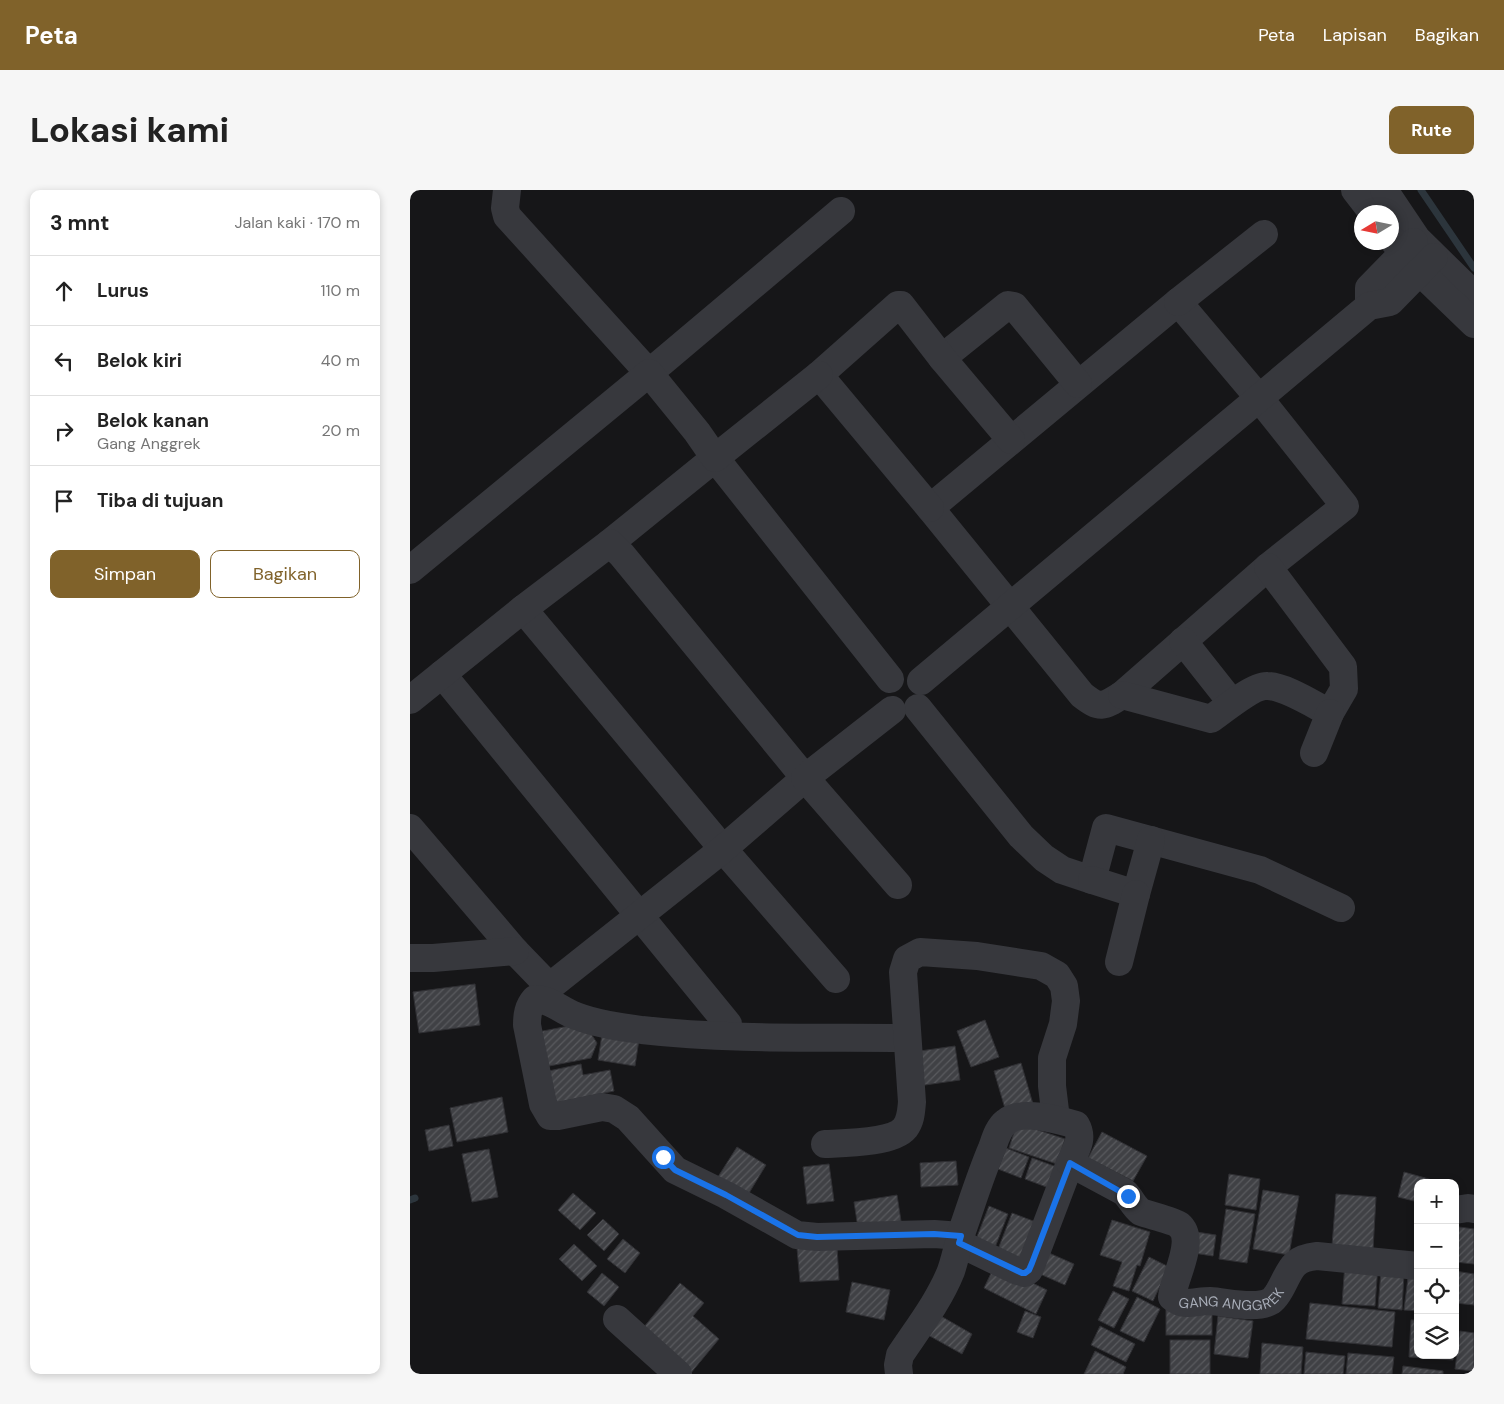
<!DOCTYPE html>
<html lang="id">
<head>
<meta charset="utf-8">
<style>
	body { margin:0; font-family:"DM Sans",sans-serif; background:#f6f6f6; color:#222 }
	.controls { position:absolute; right:15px; bottom:15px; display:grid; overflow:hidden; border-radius:10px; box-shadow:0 2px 8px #0003 }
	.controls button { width:45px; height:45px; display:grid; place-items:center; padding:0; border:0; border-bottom:1px solid #e0e0e0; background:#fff; color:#222; font:25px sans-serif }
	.compass { position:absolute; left:944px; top:15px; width:45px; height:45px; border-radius:50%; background:#fff; box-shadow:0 2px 8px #0003; rotate:260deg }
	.stop { position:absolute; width:15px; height:15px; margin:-11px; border:4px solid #1a73e8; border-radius:50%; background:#fff }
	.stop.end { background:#1a73e8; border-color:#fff; box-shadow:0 1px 5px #0008 }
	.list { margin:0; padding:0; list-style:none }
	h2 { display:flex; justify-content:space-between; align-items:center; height:65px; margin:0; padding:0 20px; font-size:21px }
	h2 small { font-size:16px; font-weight:400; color:#767676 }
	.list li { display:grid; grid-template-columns:32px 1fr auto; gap:15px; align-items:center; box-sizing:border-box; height:70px; padding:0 20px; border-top:1px solid #e0e0e0 }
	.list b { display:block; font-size:19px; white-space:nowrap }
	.list p { margin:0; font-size:16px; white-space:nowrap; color:#767676 }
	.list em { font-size:16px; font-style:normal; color:#767676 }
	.actions { display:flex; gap:10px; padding:15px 20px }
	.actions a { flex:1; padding:11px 0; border:1px solid #80622a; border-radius:10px; text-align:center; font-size:18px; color:#80622a }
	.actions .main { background:#80622a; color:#fff }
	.icon { flex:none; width:28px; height:28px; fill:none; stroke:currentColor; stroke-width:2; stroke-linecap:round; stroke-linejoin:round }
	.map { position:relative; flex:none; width:1064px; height:1184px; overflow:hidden; border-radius:10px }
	header { display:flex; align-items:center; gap:30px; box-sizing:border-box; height:70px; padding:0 25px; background:#80622a; color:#fff }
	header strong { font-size:24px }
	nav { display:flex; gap:28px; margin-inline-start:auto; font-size:18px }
	.intro { display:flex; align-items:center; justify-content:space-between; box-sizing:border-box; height:120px; padding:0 30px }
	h1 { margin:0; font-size:35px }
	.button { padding:12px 22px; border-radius:10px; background:#80622a; color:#fff; font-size:18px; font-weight:700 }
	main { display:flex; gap:30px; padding:0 30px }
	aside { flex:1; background:#fff; border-radius:10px; box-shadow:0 2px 8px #0003 }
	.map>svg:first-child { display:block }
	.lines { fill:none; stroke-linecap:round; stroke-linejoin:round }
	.stream { stroke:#2c353c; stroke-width:7 }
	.building { fill:url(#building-hatch); stroke:#303034 }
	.street { stroke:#37383d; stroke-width:28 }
	.route { stroke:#1a73e8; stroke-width:6 }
	.labels { text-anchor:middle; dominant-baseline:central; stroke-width:4; stroke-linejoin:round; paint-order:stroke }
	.street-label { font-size:14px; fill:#a8adb8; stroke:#111113 }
</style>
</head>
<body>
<header>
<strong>Peta</strong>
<nav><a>Peta</a><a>Lapisan</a><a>Bagikan</a></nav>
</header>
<div class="intro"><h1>Lokasi kami</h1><a class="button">Rute</a></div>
<main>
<aside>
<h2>3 mnt<small>Jalan kaki · 170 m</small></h2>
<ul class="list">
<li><svg class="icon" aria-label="ahead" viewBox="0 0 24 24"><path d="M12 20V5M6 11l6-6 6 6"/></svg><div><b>Lurus</b></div><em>110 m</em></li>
<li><svg class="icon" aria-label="left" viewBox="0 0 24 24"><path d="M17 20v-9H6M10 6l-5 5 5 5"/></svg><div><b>Belok kiri</b></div><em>40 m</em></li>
<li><svg class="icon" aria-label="right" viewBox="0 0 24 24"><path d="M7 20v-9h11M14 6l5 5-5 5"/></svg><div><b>Belok kanan</b><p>Gang Anggrek</p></div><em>20 m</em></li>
<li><svg class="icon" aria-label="arrive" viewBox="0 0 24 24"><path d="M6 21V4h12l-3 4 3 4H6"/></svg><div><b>Tiba di tujuan</b></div></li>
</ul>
<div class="actions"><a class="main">Simpan</a><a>Bagikan</a></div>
</aside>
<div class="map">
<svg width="1064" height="1184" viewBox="0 0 1064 1184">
	<defs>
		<pattern id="building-hatch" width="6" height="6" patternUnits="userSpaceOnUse" patternTransform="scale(1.25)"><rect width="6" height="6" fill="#404145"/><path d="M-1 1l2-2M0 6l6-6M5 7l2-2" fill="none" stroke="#595a5e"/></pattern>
	</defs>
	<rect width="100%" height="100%" fill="#161618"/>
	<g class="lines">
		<g class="stream">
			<polyline points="1011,0 1064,78"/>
			<polyline points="0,1010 5,1008"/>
		</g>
	</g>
	<g class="building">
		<polygon points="65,794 70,835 9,843 3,802"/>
		<polygon points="575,830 589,867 561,877 547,841"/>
		<polygon points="174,833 187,853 181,868 134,877 128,842"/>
		<polygon points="193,838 230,843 225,876 188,870"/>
		<polygon points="545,856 550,890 508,896 503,862"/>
		<polygon points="611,873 623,914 596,922 584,881"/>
		<polygon points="171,874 173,885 200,880 204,901 140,914 134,882"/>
		<polygon points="92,907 98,942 47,952 40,918"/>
		<polygon points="607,933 655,949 647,974 599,958"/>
		<polygon points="39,935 43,956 19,961 15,940"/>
		<polygon points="692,942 737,966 723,991 678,968"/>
		<polygon points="327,957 356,975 336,1008 306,990"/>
		<polygon points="596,958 619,967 611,988 588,979"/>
		<polygon points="79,959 88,1007 62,1012 52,964"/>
		<polygon points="622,968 655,980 647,1001 615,989"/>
		<polygon points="546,971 548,995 511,997 510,973"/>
		<polygon points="419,974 424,1011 397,1014 393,977"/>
		<polygon points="994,982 1033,993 1008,993 1008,1012 988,1007"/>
		<polygon points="819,984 850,989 846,1020 815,1015"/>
		<polygon points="853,1000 889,1006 879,1065 843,1059"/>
		<polygon points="163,1003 186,1023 170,1040 148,1020"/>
		<polygon points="926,1004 966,1007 963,1060 922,1056"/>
		<polygon points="487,1005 491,1031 448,1038 444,1012"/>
		<polygon points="579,1016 598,1024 584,1060 565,1052"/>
		<polygon points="816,1019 845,1024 837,1073 809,1069"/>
		<polygon points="602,1023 631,1034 614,1078 585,1067"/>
		<polygon points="193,1029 209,1044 194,1061 177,1045"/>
		<polygon points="702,1030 740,1042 730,1076 727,1075 719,1101 703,1096 712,1072 690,1065"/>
		<polygon points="1049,1037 1064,1039 1064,1074 1045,1072"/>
		<polygon points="780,1041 806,1045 803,1066 777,1062"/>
		<polygon points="213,1049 230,1063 215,1083 197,1069"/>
		<polygon points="164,1054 187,1076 172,1091 149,1069"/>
		<polygon points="427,1056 429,1090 390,1092 387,1058"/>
		<polygon points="639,1063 664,1074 655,1095 630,1084"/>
		<polygon points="739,1067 759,1077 743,1111 722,1101"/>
		<polygon points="935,1073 968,1075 965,1116 932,1114"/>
		<polygon points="585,1075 637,1100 626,1124 574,1098"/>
		<polygon points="999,1079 1008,1080 1008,1121 994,1120"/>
		<polygon points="971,1081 994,1083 992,1120 968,1118"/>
		<polygon points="1045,1081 1064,1084 1064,1115 1045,1113"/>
		<polygon points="192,1083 209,1097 194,1116 177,1102"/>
		<polygon points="442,1092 480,1100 474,1130 436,1122"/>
		<polygon points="270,1093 294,1113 283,1126 309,1149 280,1184 229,1143"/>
		<polygon points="703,1101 719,1109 704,1138 688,1130"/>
		<polygon points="727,1107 750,1119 734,1152 710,1141"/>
		<polygon points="900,1113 985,1122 982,1157 896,1149"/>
		<rect x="756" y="1117" width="46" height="28"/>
		<polygon points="615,1121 631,1127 623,1148 607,1142"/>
		<polygon points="529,1125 562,1144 552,1164 518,1145"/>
		<polygon points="808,1126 843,1131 838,1168 804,1164"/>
		<polygon points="1001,1130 1008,1130 1008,1165 1044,1165 1043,1170 999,1167"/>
		<polygon points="690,1136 725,1154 716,1172 681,1155"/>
		<polygon points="1050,1141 1064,1143 1064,1181 1045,1179"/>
		<rect x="760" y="1150" width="40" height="34"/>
		<polygon points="852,1153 893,1157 891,1184 850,1184"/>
		<polygon points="685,1161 716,1177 713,1184 674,1184"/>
		<polygon points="896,1162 935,1166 933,1184 894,1184"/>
		<polygon points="938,1163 984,1167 982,1184 936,1184"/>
		<polygon points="993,1176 1033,1181 1033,1184 992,1184"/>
	</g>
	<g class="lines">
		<g class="street">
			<polyline points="97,0 95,18 97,26 239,183 431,21"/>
			<polyline points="945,0 962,22"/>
			<polyline points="974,0 1007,49 1064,105"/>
			<polyline points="982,49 1009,81 1064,134"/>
			<path d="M768,112L849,208L935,316L858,377L712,505C693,517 690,519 672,505L520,318Z"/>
			<polyline points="768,112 854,44"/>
			<polyline points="959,116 959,98 1004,52"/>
			<polyline points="532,168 598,115 604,116 668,194"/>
			<polyline points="520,318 409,185 488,115 491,115 532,168 601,250"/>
			<polyline points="200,353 305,268 480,489"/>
			<polyline points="0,380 239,183 287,242 305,268 409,185"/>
			<polyline points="113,419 313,659 426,789"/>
			<polyline points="773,451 822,513"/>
			<polyline points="32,484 318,834"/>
			<polyline points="511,491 959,116 980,112 1024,67"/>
			<path d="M712,505L801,529C812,521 844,495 857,496C875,496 904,515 920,523L934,499L933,477L858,377"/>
			<polyline points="0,510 113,419 200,353 212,365 395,588 313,659 143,794 134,791 105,761 0,638"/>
			<polyline points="508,518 611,646 634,668 652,680 682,690 696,638 850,680 931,718"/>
			<polyline points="482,520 395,588 488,695"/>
			<polyline points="904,563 920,523"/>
			<polyline points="682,690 726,704 741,650"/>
			<polyline points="0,768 23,768 105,761"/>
			<polyline points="709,772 726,704"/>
			<path d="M497,848C409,847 320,850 232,840C210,837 187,834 166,826C151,821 141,809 125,809C118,817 117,825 117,835L131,904L133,914L140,926H148L192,917L204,919L218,928L265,980L316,1005L387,1045L407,1047L524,1044L551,1046"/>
			<path d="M415,954C433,953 483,953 495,938C501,930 501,922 502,912L493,782L497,769L510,762L567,766L631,776L647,785L654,796L656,811L653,834L642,868V896L646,929"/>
			<polyline points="1045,1020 1058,1018 1064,1019"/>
			<polyline points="549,1053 605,1080 615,1083 619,1080 622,1073 660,973"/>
			<polyline points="207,1129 268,1184"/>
			<path id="s1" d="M489,1184L488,1175L490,1165C508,1138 529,1111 541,1081C545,1069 548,1056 551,1044C561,1016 570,986 582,958C585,950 588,938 596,932C611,919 649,930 666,935C674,949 666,959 660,973L714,1002C721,1008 723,1016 731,1022C739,1025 764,1031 769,1035C787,1050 763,1089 762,1107C767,1111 771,1113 776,1113C784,1113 792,1111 800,1111C817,1112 846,1120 861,1111C864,1109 866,1106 868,1103C881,1082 879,1069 907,1066L1008,1076"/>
		</g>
	</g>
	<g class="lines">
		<polyline class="route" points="253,967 265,980 316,1005 388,1045 407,1047 524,1044 551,1046 549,1053 612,1083 615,1083 619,1080 622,1073 660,973 718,1006"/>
	</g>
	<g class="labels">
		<g class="street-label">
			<text stroke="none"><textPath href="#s1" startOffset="656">GANG ANGGREK</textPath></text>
		</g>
	</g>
</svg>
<div class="controls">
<button>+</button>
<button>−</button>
<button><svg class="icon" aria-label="locate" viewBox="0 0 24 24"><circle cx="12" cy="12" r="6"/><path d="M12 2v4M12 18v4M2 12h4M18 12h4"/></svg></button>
<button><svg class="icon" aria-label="layers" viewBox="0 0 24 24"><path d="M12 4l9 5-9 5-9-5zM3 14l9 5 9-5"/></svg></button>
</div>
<svg class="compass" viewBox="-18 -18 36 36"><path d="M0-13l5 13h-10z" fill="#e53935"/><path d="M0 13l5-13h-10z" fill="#767676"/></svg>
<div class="stop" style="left:253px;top:967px"></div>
<div class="stop end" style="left:718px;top:1006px"></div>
</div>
</main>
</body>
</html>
